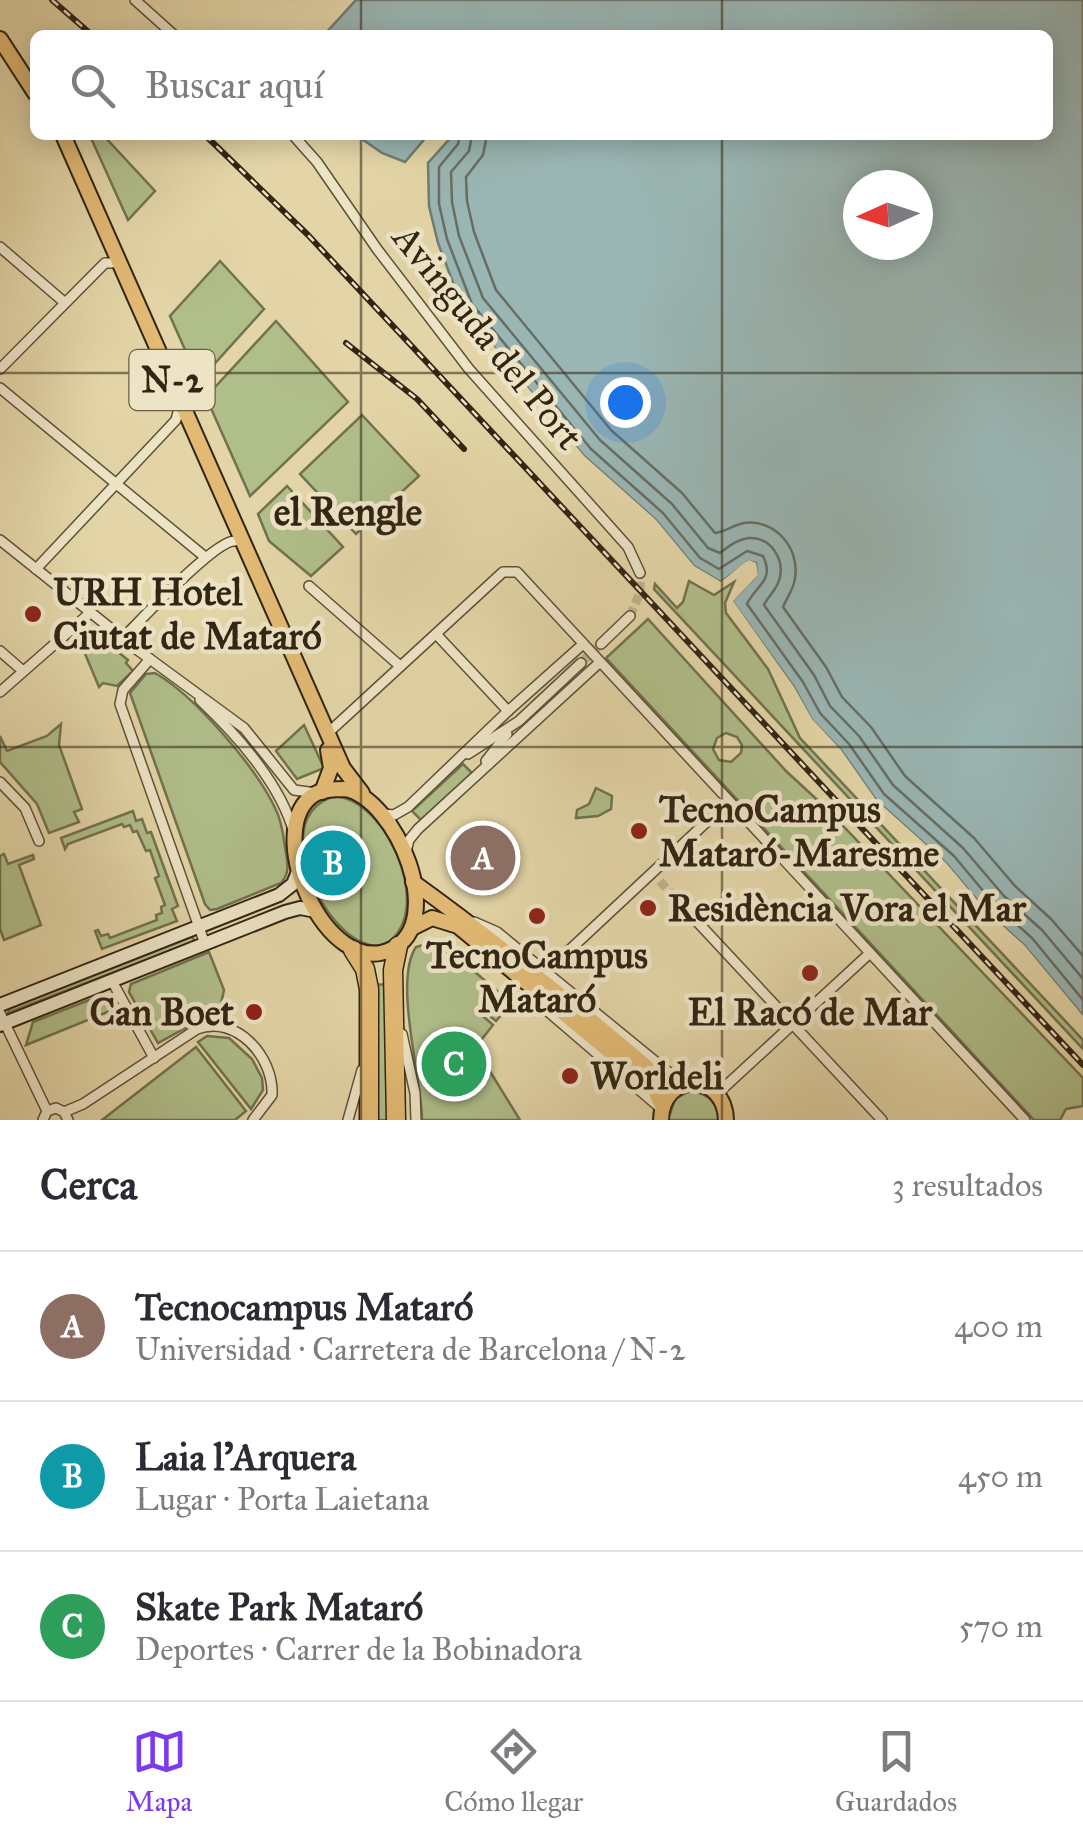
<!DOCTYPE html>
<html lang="es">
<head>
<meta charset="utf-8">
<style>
	body { margin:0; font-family:"IM FELL Great Primer",serif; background:#f2f2f3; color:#2b2b33 }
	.compass { position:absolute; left:843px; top:170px; width:90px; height:90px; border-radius:50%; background:#fff; box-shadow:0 5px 25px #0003; rotate:267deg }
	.you { position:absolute; left:625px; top:402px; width:35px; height:35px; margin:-25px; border:8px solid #fff; border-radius:50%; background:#1a73e8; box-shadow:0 0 0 15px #1a73e833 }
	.badge { display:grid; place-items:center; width:65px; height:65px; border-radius:50%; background:#7c3aed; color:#fff; font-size:32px; font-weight:700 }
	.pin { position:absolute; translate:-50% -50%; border:5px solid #fff; box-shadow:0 2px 10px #0006 }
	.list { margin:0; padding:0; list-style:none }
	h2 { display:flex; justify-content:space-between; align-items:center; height:130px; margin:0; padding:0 40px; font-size:42px }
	h2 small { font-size:32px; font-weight:400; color:#7c7c81 }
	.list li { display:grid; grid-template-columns:65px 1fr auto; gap:30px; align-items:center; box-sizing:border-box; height:150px; padding:0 40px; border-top:2px solid #e1e1e2 }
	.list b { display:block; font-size:38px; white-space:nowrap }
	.list p { margin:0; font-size:32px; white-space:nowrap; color:#7c7c81 }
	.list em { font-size:32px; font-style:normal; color:#7c7c81 }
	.icon { flex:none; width:55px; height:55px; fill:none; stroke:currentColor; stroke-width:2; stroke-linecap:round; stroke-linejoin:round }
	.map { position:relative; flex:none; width:1083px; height:1120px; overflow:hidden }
	.search { position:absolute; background:#fff; box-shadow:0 5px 25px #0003; left:30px; right:30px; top:30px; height:110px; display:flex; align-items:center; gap:25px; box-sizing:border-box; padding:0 35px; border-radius:15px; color:#7c7c81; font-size:38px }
	.sheet { height:580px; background:#fff }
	nav { display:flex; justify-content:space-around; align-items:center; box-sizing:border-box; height:140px; border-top:2px solid #e1e1e2; background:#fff; font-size:28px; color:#7c7c81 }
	nav a { display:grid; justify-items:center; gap:5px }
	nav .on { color:#7c3aed }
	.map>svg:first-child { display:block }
	.green { fill:#b0be8a; stroke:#71724f; stroke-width:2.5; fill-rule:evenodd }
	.water { fill:#9ab6b4; stroke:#707c74; stroke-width:2.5; fill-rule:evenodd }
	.pier { fill:#e3d5a7 }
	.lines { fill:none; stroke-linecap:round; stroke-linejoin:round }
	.shore { stroke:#666e64; stroke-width:2.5 }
	.street-tunnel { stroke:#c0b28a; stroke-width:9; stroke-dasharray:9 4.5; stroke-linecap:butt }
	.street-casing { stroke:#5e5139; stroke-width:12 }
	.secondary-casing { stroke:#322514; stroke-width:16 }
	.primary-casing { stroke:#322514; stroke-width:18 }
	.highway-casing { stroke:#322514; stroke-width:21 }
	.street { stroke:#ede4c6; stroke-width:9 }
	.secondary { stroke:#ede4c6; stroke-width:12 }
	.primary { stroke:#e2ba74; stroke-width:14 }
	.highway { stroke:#e2ba74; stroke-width:18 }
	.rail-casing { stroke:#322514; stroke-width:6 }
	.rail { stroke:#ede4c6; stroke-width:2.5; stroke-dasharray:8; stroke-linecap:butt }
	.grid { fill:none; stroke:#322514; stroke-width:2.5; stroke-opacity:0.55 }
	.poi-dot { fill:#8f2418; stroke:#ede4c6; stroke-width:4 }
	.labels { text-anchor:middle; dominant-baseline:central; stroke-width:9; stroke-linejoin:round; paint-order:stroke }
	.shield { fill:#ede4c6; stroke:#6a5e49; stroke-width:2.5 }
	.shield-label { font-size:35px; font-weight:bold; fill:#322514 }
	.street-label { font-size:38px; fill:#322514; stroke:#ede4c6 }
	.poi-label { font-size:38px; font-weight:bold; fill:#322514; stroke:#ede4c6; text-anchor:start }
	.neighbourhood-label { font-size:40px; font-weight:bold; fill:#322514; stroke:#ede4c6 }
</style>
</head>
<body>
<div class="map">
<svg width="1083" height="1120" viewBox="0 0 1083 1120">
	<rect width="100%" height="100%" fill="#e3d5a7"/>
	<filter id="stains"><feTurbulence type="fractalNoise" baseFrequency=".002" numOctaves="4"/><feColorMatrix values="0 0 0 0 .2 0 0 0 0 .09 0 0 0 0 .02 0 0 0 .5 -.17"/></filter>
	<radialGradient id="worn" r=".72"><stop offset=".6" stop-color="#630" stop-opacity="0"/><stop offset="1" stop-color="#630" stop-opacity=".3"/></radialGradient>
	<g class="green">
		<polygon points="95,135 103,135 155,191 128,220 91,138"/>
		<polygon points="220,261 264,309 199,381 170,316"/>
		<polygon points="276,321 348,402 250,496 206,397"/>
		<polygon points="362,415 419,476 356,534 300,474"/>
		<polygon points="287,486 343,547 311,576 269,541 258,514"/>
		<polygon points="689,581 714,595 734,582 725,603 726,613 768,669 800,738 1083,1040 1083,1049 654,589 655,584 677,608 683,602"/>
		<path d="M648,619L786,771L825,807L1083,1078V1106L1066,1109L1060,1120H1034L606,658ZM726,733L737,737L742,745L741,753L731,762L719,760L713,749L717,738Z"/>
		<polygon points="87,631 92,631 128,660 126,663 133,671 117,686 103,683 99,687 78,637"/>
		<path d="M155,673C194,695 257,768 276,810C282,822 283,834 285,847C287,861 291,872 281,883L217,909L210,910L205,904L130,693L146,674Z"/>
		<polygon points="61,724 59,745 82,809 74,812 79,822 49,833 37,804 0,762 0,736 7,751 47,736"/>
		<polygon points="304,725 324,768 297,779 276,751"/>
		<polygon points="463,764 472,773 421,820 412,811"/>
		<polygon points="596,788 612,796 611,809 598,816 576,818 577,810 589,804"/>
		<path d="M335,796C382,800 421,884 402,925C363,1006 247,822 335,796Z"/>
		<polygon points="133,811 136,821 142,819 147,833 151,832 178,906 172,909 177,921 102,949 95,931 98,930 101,936 108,934 110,938 157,920 156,915 162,913 161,907 165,905 155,878 159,876 150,850 146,851 137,831 133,832 130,825 124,827 122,824 68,844 65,849 61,838"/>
		<polygon points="4,854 8,864 33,855 34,859 19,865 41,925 4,940 0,929 0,856"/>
		<polygon points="191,936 195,941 8,1013 10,1007"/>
		<path d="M433,942L468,966L511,1003L496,1021L487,1014L484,1017L493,1025L478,1044L470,1039L520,1120H422C422,1079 393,981 416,947Z"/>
		<polygon points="209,952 224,990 218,1017 202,1019 158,1043 129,992 131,984"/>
		<polygon points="388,984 390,1120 374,1120 375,985"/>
		<polygon points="102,995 109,997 115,1009 26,1045 33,1022"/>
		<polygon points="207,1036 229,1038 252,1059 262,1078 263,1090 251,1109 198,1042"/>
		<polygon points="196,1047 246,1111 235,1120 102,1120"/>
		<path d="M690,1091C707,1093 718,1102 718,1120H668L675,1099Z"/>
	</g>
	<g class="water">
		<path d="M356,0H1083V1016L1024,945L988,913L946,863L876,800L841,750L812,720L794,687L732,601L757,575L756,563L749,561L721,582L694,566L656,520L584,456L463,309L438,243L429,206L428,163L453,135H1048V35H324ZM858,185H918V245H858Z"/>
		<polygon points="356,135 428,135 405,162 382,153"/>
	</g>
	<polygon class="pier" points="463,309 584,456 656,520 694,566 721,582 743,564 749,560 756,563 758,575 733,601 794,687 812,719 841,750 876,800 946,863 988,913 1024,945 1083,1016 1083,1021 1021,948 984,916 943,867 872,803 837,753 808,722 790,690 728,602 753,573 752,567 745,568 722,587 691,570 652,524 580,459 461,315"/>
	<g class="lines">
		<g class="shore">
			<path d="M460,135L458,144L439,167V204L447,239L472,304L591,449L663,513L700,558L719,569L747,551L763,556C775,581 756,585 747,604L803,682L820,713L849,744L884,794L954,856L995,905L1032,938L1083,1000"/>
			<path d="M472,135L469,151L451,172L452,202L459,236L483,298L600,440L672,504L708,548L720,553C728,547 737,539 749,538C770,537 784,558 780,577C778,589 768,596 764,605L814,675L830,706L859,736L893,785L963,848L1004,896L1042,930L1083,979"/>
			<path d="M487,135L483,155L466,177L467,201L474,232L496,290L611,430L682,493L715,533C725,532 733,525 744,523C775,519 800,548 795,578C794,589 787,597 783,607L826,667L842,697L871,727L905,776L974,838L1015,886L1051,919L1083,956"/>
		</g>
		<g class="street-tunnel">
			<polyline points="630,616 640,593 640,573"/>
			<polyline points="581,663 601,644"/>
			<polyline points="660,881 676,899"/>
		</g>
		<defs>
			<g id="street">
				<polyline points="135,0 174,35"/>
				<polyline points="293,135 317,162 377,249 469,369 628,547 640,573"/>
				<polyline points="0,247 64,302"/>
				<polyline points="0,369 99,269 105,263 112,263"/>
				<polyline points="0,388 205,557"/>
				<polyline points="0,540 139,651 244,728 294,790 316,793"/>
				<polyline points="36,569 176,420 178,412"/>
				<polyline points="309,586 400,666"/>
				<polyline points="436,634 508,711"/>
				<path d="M123,638C141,620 215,540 235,541"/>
				<polyline points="601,644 630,616"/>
				<polyline points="0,651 23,671"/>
				<polyline points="150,659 123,690 120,704 205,944"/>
				<polyline points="0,692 90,613"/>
				<path d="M200,700C237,735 280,782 294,833"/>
				<polyline points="328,733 503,572 517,572 1025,1120"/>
				<polyline points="468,754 519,721 581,663"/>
				<polyline points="486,761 507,734"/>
				<polyline points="0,782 25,808 39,841"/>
				<polyline points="384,814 394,815 408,807 508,711 582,645"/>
				<polyline points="406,852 409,840 418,829 599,663"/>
				<polyline points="676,899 882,1120"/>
				<polyline points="474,922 497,932 678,1080"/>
				<polyline points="546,972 729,801"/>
				<polyline points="112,981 154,1058"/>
				<polyline points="532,993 544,1008 658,1106"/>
				<polyline points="0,1013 47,1111"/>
				<polyline points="402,1034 415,1093 416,1120"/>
				<polyline points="717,1094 870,953"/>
				<path d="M64,1112L83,1104L197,1029C236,1014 274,1057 272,1095L253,1120"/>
				<polyline points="43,1120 47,1111 56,1108 64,1112 68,1120"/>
				<polyline points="348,1120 362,1070"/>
			</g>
			<g id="secondary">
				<polyline points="0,1005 279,895 293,884 299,869"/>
				<polyline points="0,1025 285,912 300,908 316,911"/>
			</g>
			<g id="primary">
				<polyline points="0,39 35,93"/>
				<polyline points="63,135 343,768 362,793"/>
				<path d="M345,789C397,799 447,922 392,949C326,982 260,827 315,794C323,789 335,789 345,789Z"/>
				<polyline points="322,792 331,768 328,750"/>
				<path d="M413,882C499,944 580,1010 661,1079L681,1086"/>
				<polyline points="412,928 432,918 458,926 654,1088 662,1106"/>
				<path d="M661,1120C662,1071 725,1072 726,1120"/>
			</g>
			<g id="highway">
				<polyline points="353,950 365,969 369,989 369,1120"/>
				<polyline points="396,1120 393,970 398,946"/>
			</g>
		</defs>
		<use href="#street" class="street-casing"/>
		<use href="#secondary" class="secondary-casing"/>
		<use href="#primary" class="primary-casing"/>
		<use href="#highway" class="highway-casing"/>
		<use href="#street" class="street"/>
		<use href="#secondary" class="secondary"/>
		<use href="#primary" class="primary"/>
		<use href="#highway" class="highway"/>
		<defs>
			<g id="rail">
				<polyline points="52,0 92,35"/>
				<polyline points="205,135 308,235 1083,1065"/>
				<polyline points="346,343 417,399 464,449"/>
			</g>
		</defs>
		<use href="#rail" class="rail-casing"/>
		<use href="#rail" class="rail"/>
	</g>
	<path class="grid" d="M361,0V35M722,0V35M361,135V1120M722,135V1120M0,373H1083M0,747H1083"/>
	<g class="poi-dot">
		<circle cx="33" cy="614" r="10"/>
		<circle cx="639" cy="831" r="10"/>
		<circle cx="648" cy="908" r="10"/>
		<circle cx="537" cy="916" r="10"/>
		<circle cx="810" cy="973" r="10"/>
		<circle cx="254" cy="1012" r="10"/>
		<circle cx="570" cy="1076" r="10"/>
	</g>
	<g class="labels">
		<rect class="shield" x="129.5" y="350" width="85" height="60" rx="8"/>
		<g class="shield-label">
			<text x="172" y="380">N-2</text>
		</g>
		<g class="street-label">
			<text transform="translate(488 337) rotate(51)">Avinguda del Port</text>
		</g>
		<g class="poi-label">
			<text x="53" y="592">URH Hotel<tspan x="53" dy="44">Ciutat de Mataró</tspan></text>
			<text x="659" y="809">TecnoCampus<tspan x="659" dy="44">Mataró-Maresme</tspan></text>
			<text x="668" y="908">Residència Vora el Mar</text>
			<text x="537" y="955" text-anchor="middle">TecnoCampus<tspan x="537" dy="44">Mataró</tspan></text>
			<text x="234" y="1012" text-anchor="end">Can Boet</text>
			<text x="810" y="1012" text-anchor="middle">El Racó de Mar</text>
			<text x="590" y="1076">Worldeli</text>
		</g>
		<g class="neighbourhood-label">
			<text x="348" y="511">el Rengle</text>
		</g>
	</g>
	<rect width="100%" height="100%" filter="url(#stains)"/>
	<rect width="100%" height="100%" fill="url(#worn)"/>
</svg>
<svg class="compass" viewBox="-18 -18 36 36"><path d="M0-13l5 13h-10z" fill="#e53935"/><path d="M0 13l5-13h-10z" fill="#7c7c81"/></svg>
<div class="you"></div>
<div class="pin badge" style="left:483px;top:858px;background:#8d6e63">A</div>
<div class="pin badge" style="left:333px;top:863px;background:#0f9aa8">B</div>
<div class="pin badge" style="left:454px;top:1064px;background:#2e9e5b">C</div>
<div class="search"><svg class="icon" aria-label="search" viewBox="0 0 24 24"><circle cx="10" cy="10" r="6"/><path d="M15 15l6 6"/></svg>Buscar aquí</div>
</div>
<section class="sheet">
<h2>Cerca<small>3 resultados</small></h2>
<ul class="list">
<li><span class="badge" style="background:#8d6e63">A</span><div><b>Tecnocampus Mataró</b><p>Universidad · Carretera de Barcelona / N-2</p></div><em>400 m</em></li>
<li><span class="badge" style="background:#0f9aa8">B</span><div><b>Laia l'Arquera</b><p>Lugar · Porta Laietana</p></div><em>450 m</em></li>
<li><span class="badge" style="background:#2e9e5b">C</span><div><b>Skate Park Mataró</b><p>Deportes · Carrer de la Bobinadora</p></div><em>570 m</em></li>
</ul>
</section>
<nav>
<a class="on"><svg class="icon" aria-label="map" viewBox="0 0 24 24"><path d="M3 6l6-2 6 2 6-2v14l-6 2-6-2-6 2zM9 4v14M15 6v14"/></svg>Mapa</a>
<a><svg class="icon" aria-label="directions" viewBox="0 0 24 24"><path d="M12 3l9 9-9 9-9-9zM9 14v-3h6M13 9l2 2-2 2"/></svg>Cómo llegar</a>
<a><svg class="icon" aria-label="saved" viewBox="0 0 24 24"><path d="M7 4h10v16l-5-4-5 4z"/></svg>Guardados</a>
</nav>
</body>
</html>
